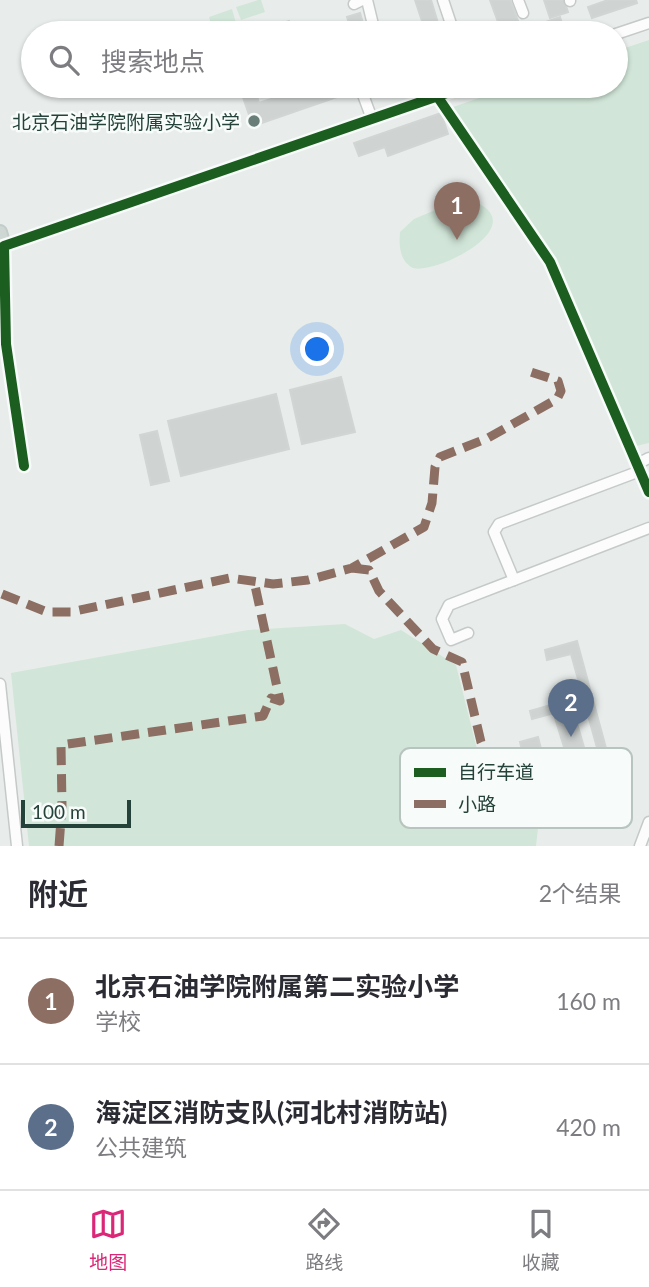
<!DOCTYPE html>
<html lang="zh">
<head>
<meta charset="utf-8">
<style>
	body { margin:0; font-family:Lato,"Noto Sans SC",sans-serif; background:#f2f2f3; color:#2b2b33 }
	.scale { position:absolute; left:21px; bottom:18px; width:110px; box-sizing:border-box; padding-left:7px; border:4px solid #24423a; border-top:0; font-size:19px; line-height:24px; white-space:nowrap; color:#24423a; -webkit-text-stroke:5px #f7fbf9; paint-order:stroke }
	.you { position:absolute; left:318px; top:350px; width:24px; height:24px; margin:-18px; border:5px solid #fff; border-radius:50%; background:#1a73e8; box-shadow:0 0 0 10px #1a73e833 }
	.badge { display:grid; place-items:center; width:46px; height:46px; border-radius:50%; background:#db2777; color:#fff; font-size:23px; font-weight:700 }
	.pin { position:absolute; translate:-50% -58px; filter:drop-shadow(0 2px 4px #0008) }
	.pin::after { content:''; position:absolute; top:37px; width:24px; height:21px; background:inherit; clip-path:polygon(0 0,100% 0,50% 100%) }
	.list { margin:0; padding:0; list-style:none }
	h2 { display:flex; justify-content:space-between; align-items:center; height:91px; margin:0; padding:0 28px; font-size:30px }
	h2 small { font-size:23px; font-weight:400; color:#7c7c81 }
	.list li { display:grid; grid-template-columns:46px 1fr auto; gap:21px; align-items:center; box-sizing:border-box; height:126px; padding:0 28px; border-top:2px solid #e1e1e2 }
	.list b { display:block; font-size:26px; white-space:nowrap }
	.list p { margin:0; font-size:23px; white-space:nowrap; color:#7c7c81 }
	.list em { font-size:23px; font-style:normal; color:#7c7c81 }
	.icon { flex:none; width:38px; height:38px; fill:none; stroke:currentColor; stroke-width:2; stroke-linecap:round; stroke-linejoin:round }
	.map { position:relative; flex:none; width:649px; height:846px; overflow:hidden }
	.search { position:absolute; background:#fff; box-shadow:0 2px 5px #0004; left:21px; right:21px; top:21px; height:77px; display:flex; align-items:center; gap:18px; box-sizing:border-box; padding:0 24px; border-radius:38px; color:#7c7c81; font-size:26px }
	.sheet { height:343px; background:#fff }
	nav { display:flex; justify-content:space-around; align-items:center; box-sizing:border-box; height:98px; border-top:2px solid #e1e1e2; background:#fff; font-size:19px; color:#7c7c81 }
	nav a { display:grid; justify-items:center; gap:4px }
	nav .on { color:#db2777 }
	.map>svg:first-child { display:block }
	.green { fill:#d1e6d8 }
	.building { fill:#cfd4d2; stroke:#d1d6d4; stroke-width:2 }
	.lines { fill:none; stroke-linecap:round; stroke-linejoin:round }
	.minor-casing { stroke:#c5cac8; stroke-width:13 }
	.major-casing { stroke:#c3ccc9; stroke-width:16 }
	.minor { stroke:#fcfcfc; stroke-width:10 }
	.major { stroke:#cfd7d5; stroke-width:12 }
	.quiet { stroke:#8d6e63; stroke-width:9; stroke-dasharray:18 9; stroke-linecap:butt }
	.cycleway-casing { stroke:#f7fbf9; stroke-width:15 }
	.cycleway { stroke:#1b5e20; stroke-width:10 }
	.poi-dot { fill:#697e78; stroke:#f7fbf9; stroke-width:2.5 }
	.labels { text-anchor:middle; dominant-baseline:central; stroke-width:5; stroke-linejoin:round; paint-order:stroke }
	.poi-label { font-size:19px; fill:#24423a; stroke:#f7fbf9; text-anchor:end }
	.key { fill:#f7fbf9; stroke:#b8c4c0; stroke-width:2 }
	.key-label { font-size:19px; fill:#24423a }
</style>
</head>
<body>
<div class="map">
<svg width="649" height="846" viewBox="0 0 649 846">
	<rect width="100%" height="100%" fill="#e8edeb"/>
	<g class="green">
		<polygon points="258,0 261,0 265,12 241,20 236,7"/>
		<polygon points="232,9 236,23 213,32 209,17"/>
		<polygon points="649,40 649,443 632,447 554,256 453,107 514,86 616,86 616,51"/>
		<path d="M464,198C546,222 429,279 411,267C399,259 399,244 400,232L414,219Z"/>
		<polygon points="345,624 374,639 401,630 456,665 488,793 541,803 536,846 29,846 11,673 248,630"/>
	</g>
	<g class="building">
		<polygon points="415,0 431,0 441,33 426,33"/>
		<polygon points="490,0 510,0 520,26 502,33"/>
		<polygon points="544,0 564,0 568,12 550,18"/>
		<polygon points="608,0 636,0 637,3 592,18 588,7"/>
		<polygon points="360,13 366,33 352,33 347,17"/>
		<polygon points="560,17 564,30 555,33 514,33"/>
		<polygon points="289,21 293,31 267,33 266,29"/>
		<polygon points="239,86 254,86 259,103 289,93 287,86 302,86 302,88 309,86 343,86 346,94 253,126"/>
		<polygon points="372,86 401,86 375,94"/>
		<polygon points="441,113 448,134 388,156 385,147 359,156 354,143"/>
		<polygon points="341,377 355,432 302,444 290,390"/>
		<polygon points="276,394 289,449 181,476 168,421"/>
		<polygon points="157,431 169,481 151,485 140,435"/>
		<polygon points="577,641 607,752 599,755 571,654 547,660 545,650"/>
		<polygon points="570,699 588,761 548,773 546,767 568,760 551,705"/>
		<polygon points="551,705 554,713 532,719 530,711"/>
		<polygon points="538,737 543,757 525,762 520,742"/>
	</g>
	<g class="lines">
		<defs>
			<g id="minor">
				<polyline points="367,0 375,33"/>
				<polyline points="443,0 454,33"/>
				<polyline points="518,0 523,13"/>
				<polyline points="570,0 570,1"/>
				<polyline points="354,4 362,0"/>
				<polyline points="616,34 649,23"/>
				<polyline points="362,92 372,119"/>
				<polyline points="437,96 550,262 649,492"/>
				<polyline points="637,464 649,458"/>
				<polyline points="24,466 6,344 4,246 467,86"/>
				<polyline points="514,580 494,532 499,524 640,471"/>
				<polyline points="468,633 451,640 442,619 449,605 649,528"/>
				<polyline points="0,684 17,846"/>
				<polyline points="640,846 649,822"/>
			</g>
			<polyline id="major" points="0,232 4,246"/>
		</defs>
		<use href="#minor" class="minor-casing"/>
		<use href="#major" class="major-casing"/>
		<use href="#minor" class="minor"/>
		<use href="#major" class="major"/>
		<g class="quiet">
			<polyline points="352,568 369,570 379,591 433,649 462,662 481,742 498,781 515,781 541,775"/>
			<polyline points="2,594 47,612 71,612 230,578 273,584 308,580 352,568 424,527 432,503 435,467 440,457 488,438 557,399 561,391 558,381 531,372"/>
			<polyline points="59,846 62,806 61,745 263,716 271,698 280,701 254,581"/>
		</g>
		<defs>
			<g id="cycleway">
				<polyline points="437,96 550,262 649,492"/>
				<polyline points="24,466 6,344 4,246 467,86"/>
			</g>
		</defs>
		<use href="#cycleway" class="cycleway-casing"/>
		<use href="#cycleway" class="cycleway"/>
	</g>
	<circle class="poi-dot" cx="254" cy="121" r="7"/>
	<g class="labels">
		<g class="poi-label">
			<text x="240" y="121">北京石油学院附属实验小学</text>
		</g>
	</g>
	<rect x="400" y="748" width="232" height="80" rx="10" class="key"/>
	<rect x="414" y="768" width="32" height="9" fill="#1b5e20"/>
	<rect x="414" y="800" width="32" height="8" fill="#8d6e63"/>
	<g class="key-label">
		<text x="458" y="779">自行车道</text>
		<text x="458" y="811">小路</text>
	</g>
</svg>
<div class="scale">100 m</div>
<div class="you"></div>
<div class="pin badge" style="left:457px;top:240px;background:#8d6e63">1</div>
<div class="pin badge" style="left:571px;top:737px;background:#5c6f8a">2</div>
<div class="search"><svg class="icon" aria-label="search" viewBox="0 0 24 24"><circle cx="10" cy="10" r="6"/><path d="M15 15l6 6"/></svg>搜索地点</div>
</div>
<section class="sheet">
<h2>附近<small>2个结果</small></h2>
<ul class="list">
<li><span class="badge" style="background:#8d6e63">1</span><div><b>北京石油学院附属第二实验小学</b><p>学校</p></div><em>160 m</em></li>
<li><span class="badge" style="background:#5c6f8a">2</span><div><b>海淀区消防支队(河北村消防站)</b><p>公共建筑</p></div><em>420 m</em></li>
</ul>
</section>
<nav>
<a class="on"><svg class="icon" aria-label="map" viewBox="0 0 24 24"><path d="M3 6l6-2 6 2 6-2v14l-6 2-6-2-6 2zM9 4v14M15 6v14"/></svg>地图</a>
<a><svg class="icon" aria-label="directions" viewBox="0 0 24 24"><path d="M12 3l9 9-9 9-9-9zM9 14v-3h6M13 9l2 2-2 2"/></svg>路线</a>
<a><svg class="icon" aria-label="saved" viewBox="0 0 24 24"><path d="M7 4h10v16l-5-4-5 4z"/></svg>收藏</a>
</nav>
</body>
</html>
